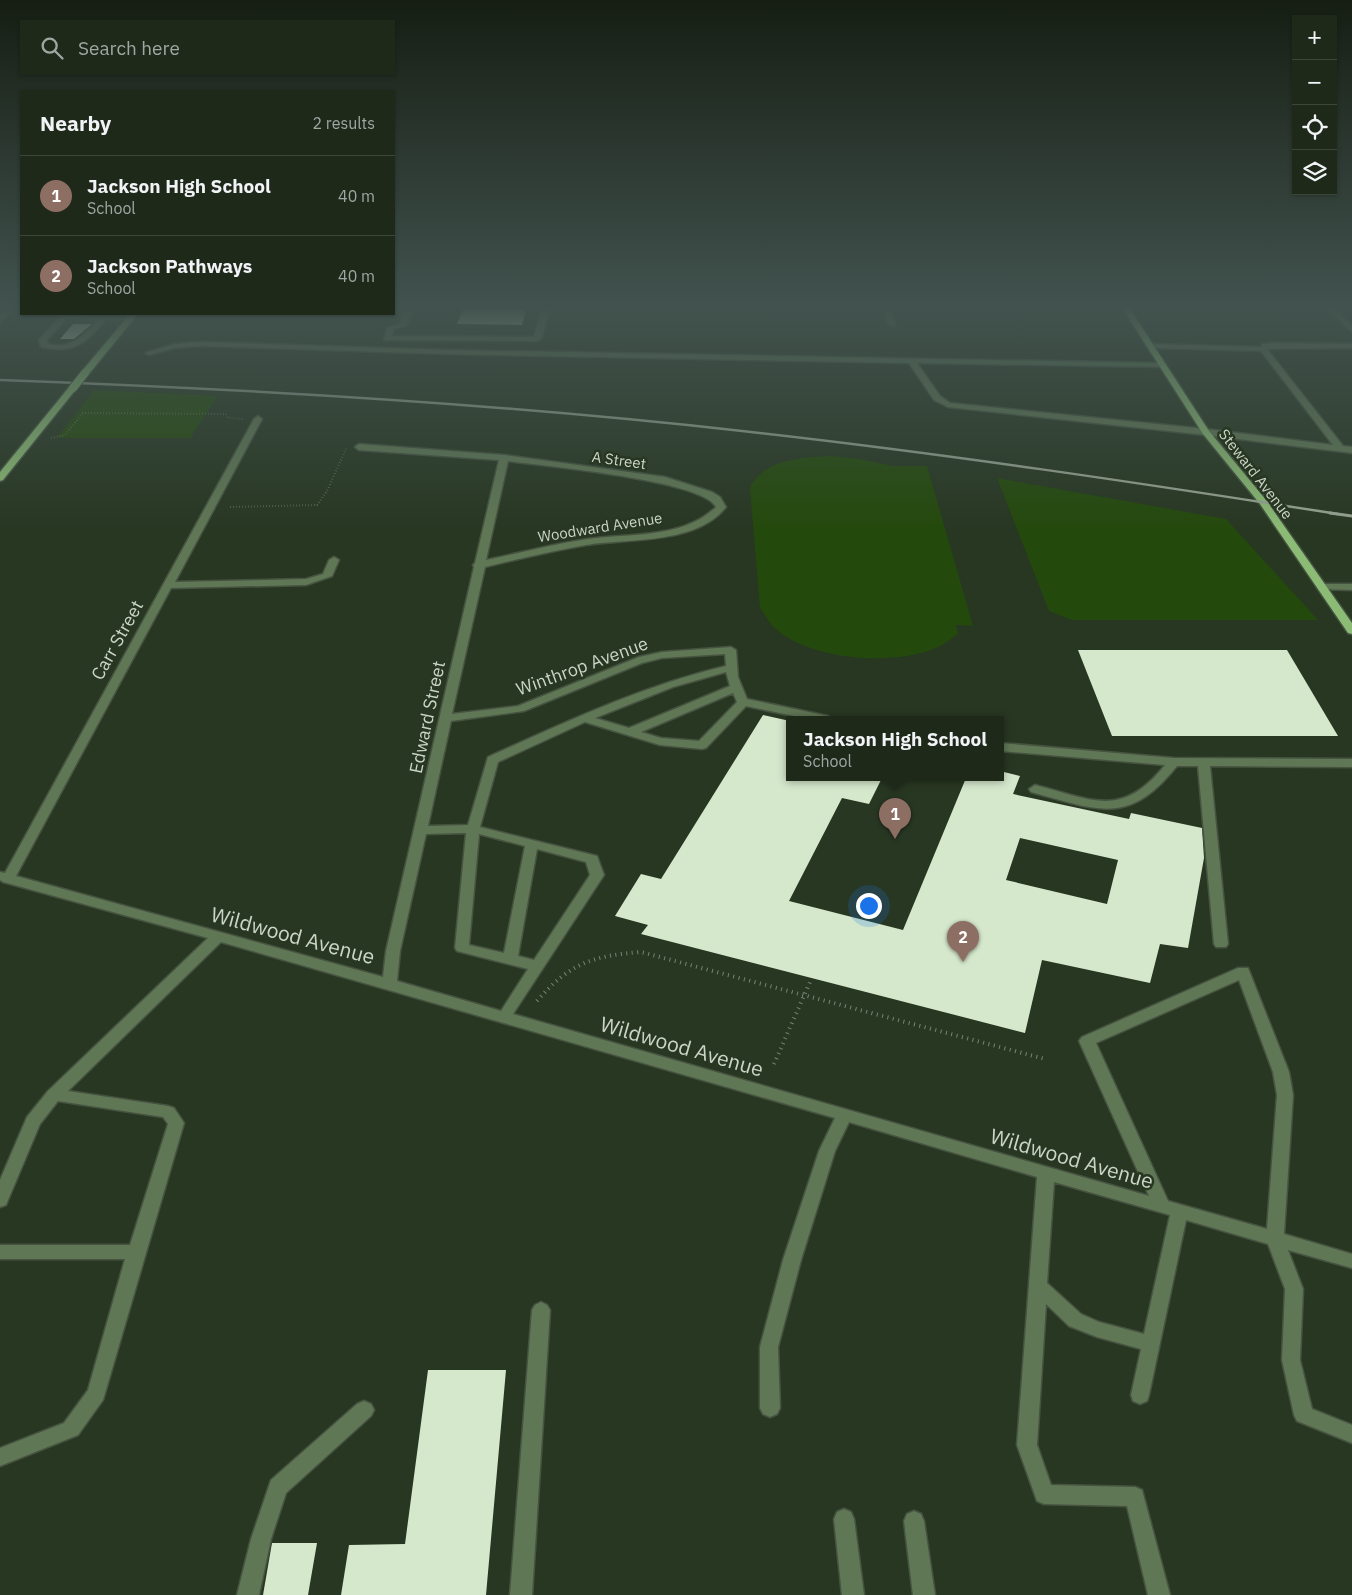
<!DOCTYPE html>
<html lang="en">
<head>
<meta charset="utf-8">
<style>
	body { margin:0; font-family:"IBM Plex Sans",sans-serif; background:#2b3527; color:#f1f3f6 }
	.controls { position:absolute; right:15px; top:15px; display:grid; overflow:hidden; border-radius:0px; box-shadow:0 1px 4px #0004 }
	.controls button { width:45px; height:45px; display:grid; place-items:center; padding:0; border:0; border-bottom:1px solid #3c4539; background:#1e291a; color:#f1f3f6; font:25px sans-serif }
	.you { position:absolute; left:868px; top:905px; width:18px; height:18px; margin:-12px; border:4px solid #fff; border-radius:50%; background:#1a73e8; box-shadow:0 0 0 8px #1a73e833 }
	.badge { display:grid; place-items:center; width:32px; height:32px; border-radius:50%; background:#b45309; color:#fff; font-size:16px; font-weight:700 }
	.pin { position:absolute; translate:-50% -41px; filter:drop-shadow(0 1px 2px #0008) }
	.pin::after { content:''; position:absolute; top:26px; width:18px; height:15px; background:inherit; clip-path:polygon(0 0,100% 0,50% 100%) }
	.popup { position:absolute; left:786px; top:716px; width:218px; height:65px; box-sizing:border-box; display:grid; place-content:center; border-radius:0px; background:#1e291a; filter:drop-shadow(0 1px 4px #0005); font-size:16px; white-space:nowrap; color:#a1a6a2 }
	.popup b { font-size:19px; color:#f1f3f6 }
	.popup::after { content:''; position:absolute; left:50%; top:100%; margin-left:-10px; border:10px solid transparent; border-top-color:#1e291a }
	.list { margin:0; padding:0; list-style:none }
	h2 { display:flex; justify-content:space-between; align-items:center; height:65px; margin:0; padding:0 20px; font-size:21px }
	h2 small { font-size:16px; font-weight:400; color:#a1a6a2 }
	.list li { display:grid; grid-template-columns:32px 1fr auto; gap:15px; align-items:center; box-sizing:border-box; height:80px; padding:0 20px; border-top:1px solid #3c4539 }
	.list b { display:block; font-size:19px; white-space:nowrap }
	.list p { margin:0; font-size:16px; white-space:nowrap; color:#a1a6a2 }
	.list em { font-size:16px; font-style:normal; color:#a1a6a2 }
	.icon { flex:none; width:28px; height:28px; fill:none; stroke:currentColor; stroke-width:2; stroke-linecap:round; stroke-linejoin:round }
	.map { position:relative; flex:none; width:1352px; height:1595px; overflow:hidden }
	.search { position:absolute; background:#1e291a; box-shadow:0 1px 4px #0004; left:20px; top:20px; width:375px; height:55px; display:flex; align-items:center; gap:12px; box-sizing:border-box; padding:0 18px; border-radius:0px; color:#a1a6a2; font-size:19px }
	.panel { position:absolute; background:#1e291a; box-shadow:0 1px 4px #0004; left:20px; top:90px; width:375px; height:225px; border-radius:0px }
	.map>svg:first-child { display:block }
	.green { fill:#24490c }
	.building { fill:#d5e8cc; fill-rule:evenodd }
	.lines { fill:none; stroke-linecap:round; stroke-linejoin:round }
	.minor-casing { stroke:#455340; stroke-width:3 }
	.major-casing { stroke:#455340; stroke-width:3 }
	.path-far1 { stroke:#788573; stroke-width:2; stroke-dasharray:0.5 2.5; stroke-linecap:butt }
	.path { stroke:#788573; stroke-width:4; stroke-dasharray:1 4.5; stroke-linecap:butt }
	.minor { fill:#607755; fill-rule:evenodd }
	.major { fill:#8bbb74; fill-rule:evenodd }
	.rail-far1 { stroke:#96a291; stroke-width:2.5 }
	.rail { stroke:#96a291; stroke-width:3 }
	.major-bridge-casing { stroke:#455340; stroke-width:10; stroke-linecap:butt }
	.major-bridge { stroke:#8bbb74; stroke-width:8 }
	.labels { text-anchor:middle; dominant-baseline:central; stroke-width:5; stroke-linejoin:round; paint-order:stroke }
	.far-street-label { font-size:15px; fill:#cbd5c7; stroke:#283722 }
	.street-label { font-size:18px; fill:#cbd5c7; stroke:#283722 }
	.near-street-label { font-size:21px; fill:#cbd5c7; stroke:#283722 }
</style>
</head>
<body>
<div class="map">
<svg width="1352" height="1595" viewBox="0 0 1352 1595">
	<rect width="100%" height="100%" fill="#283722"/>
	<g class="green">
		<polygon points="94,390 218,396 190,438 57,438"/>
		<path d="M831,456L859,459L893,466H927L973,626L956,625L958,634C952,638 945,644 938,647C895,667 804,661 771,624C767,619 764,613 760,608L750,488C764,458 803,458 831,456Z"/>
		<polygon points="997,478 1226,519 1318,620 1072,620 1049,611"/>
	</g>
	<g class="building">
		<polygon points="468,306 514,306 518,307 517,310 526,310 522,325 457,324 463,309 467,309"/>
		<polygon points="73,324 92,324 74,339 60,339"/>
		<polygon points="1078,650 1287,650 1338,736 1112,736"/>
		<path d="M763,715L790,721V778H882L869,804L842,798L789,901L903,930L966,778H1000V771L1020,776L1013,794L1129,819L1131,813L1202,828L1204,858L1188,948L1160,944L1150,983L1042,960L1025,1033L641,934L648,925L615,916L641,874L661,879ZM1020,838L1118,860L1107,904L1006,880Z"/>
		<polygon points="428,1370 506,1370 486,1595 341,1595 349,1545 405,1544"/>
		<polygon points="272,1543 317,1543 308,1595 263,1595"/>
	</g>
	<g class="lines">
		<defs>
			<g id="minor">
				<polygon points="10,306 17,306 0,322 0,316"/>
				<polygon points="407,306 415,306 407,325 394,329 392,336 534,337 543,306 551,306 541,339 537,341 384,340 387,328 400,324"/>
				<polygon points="882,306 890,306 895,326 888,324"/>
				<polygon points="1325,306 1332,306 1352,326 1352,332"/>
				<path d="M61,314L131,316L135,318L131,320H106C85,343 74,355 41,347L39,340L60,317ZM66,319L98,320C83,336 71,350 48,344L47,340Z"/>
				<polygon points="201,342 448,350 1162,363 1165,363 1165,367 917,363 940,396 950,403 1206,429 1333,445 1261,351 1150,348 1146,346 1150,344 1261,347 1262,344 1274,343 1352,344 1352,348 1267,349 1343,446 1352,447 1352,453 1206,435 948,407 934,400 909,363 448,354 201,346 175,348 149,355 145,353 175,344"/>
				<path d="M258,416L262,419L175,582L306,579L323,574L329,560L334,557L339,560L332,576L306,585L171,588L16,876L383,977L386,951L474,567L473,565L475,563L499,460L359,450L355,447L359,444L504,455L665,477L712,492L720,497L726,507C696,545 629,538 586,545C552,551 518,559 485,567L452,714L518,706L639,657L662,652L731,647L736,650L738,677L747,699L828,716L834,720H813L746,706L706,748L702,749L660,745L585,722L498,762L480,827L597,856L604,875L513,1014L1149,1196L1079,1041L1082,1037L1238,968H1248L1289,1072L1293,1095L1284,1234L1352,1254V1268L1288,1250L1303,1289L1300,1360L1312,1409L1352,1425V1443L1297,1421L1294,1415L1282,1360L1285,1289L1268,1244L1186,1220L1149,1395L1147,1401L1140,1404L1133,1401L1131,1395L1141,1349L1097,1337L1069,1326L1046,1304L1037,1445L1051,1485L1135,1487L1142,1490L1170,1595H1148L1127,1506L1044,1504L1037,1501L1017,1445L1037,1177L849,1122L835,1151L801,1260L778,1347L780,1408L777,1414L770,1417L763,1414L760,1408V1347L783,1260L819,1151L835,1118L221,942L68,1091L168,1106L174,1108L184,1123L103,1400L78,1435L0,1466V1448L64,1423L88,1390L125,1259H0V1245H130L168,1124L163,1117L58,1101L40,1124L8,1200L6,1205L0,1207V1180L27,1117L48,1091L208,938L3,882L0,880V872L5,873L254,419ZM508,461C543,466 703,480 716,507C683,539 630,533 588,539C554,544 520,553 486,560ZM725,654L726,666C642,686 566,722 488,757L468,825L428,826L451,721L524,711L642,663L662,658ZM726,672L730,686L629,728L595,718L673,687ZM733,693L737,702L699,741L661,738L641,732ZM466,833L455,948L457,951L528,969L501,1011L397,981L400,951L426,834ZM479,834L525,846L504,953L469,945ZM537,849L586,862L590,875L534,960L518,956ZM1239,980L1273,1072L1277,1095L1267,1229L1168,1201L1096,1043ZM1054,1182L1170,1215L1144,1334L1099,1322L1081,1314L1047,1283Z"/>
				<polygon points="1322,584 1352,584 1352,590 1318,589 1317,587"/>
				<path d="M1000,743L1174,758L1352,759V767L1210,766L1228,944L1226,947H1216L1214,944L1198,766H1177C1128,827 1098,810 1031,792L1029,789L1035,785C1093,800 1122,819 1165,765L1000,751Z"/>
				<polygon points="541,1302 547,1305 550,1310 532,1595 510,1595 532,1310 535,1305"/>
				<polygon points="364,1401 371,1404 374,1410 371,1416 286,1493 271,1539 259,1595 237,1595 251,1539 271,1480 357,1404"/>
				<polygon points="844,1509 851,1512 854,1519 864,1595 842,1595 834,1519 837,1512"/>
				<polygon points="914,1511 921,1514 924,1521 935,1595 913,1595 904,1521 907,1514"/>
			</g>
			<g id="major">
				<polygon points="1121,306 1128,306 1209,431 1266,500 1352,623 1352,634 1348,633 1260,504 1203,434"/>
				<polygon points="130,314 138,314 88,375 82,375 82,371"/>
				<polygon points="70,386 77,388 3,480 0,481 0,472"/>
			</g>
		</defs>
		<use href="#minor" class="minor-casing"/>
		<use href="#major" class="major-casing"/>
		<g class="path-far1">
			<polyline points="51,438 65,435 83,413 226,414 228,418 243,419"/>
			<polyline points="230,507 317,505 327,491 346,449"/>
		</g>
		<g class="path">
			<path d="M537,1001C570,963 592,956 641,952L1045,1059"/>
			<polyline points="774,1064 810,982"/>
		</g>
		<use href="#minor" class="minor"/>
		<use href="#major" class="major"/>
		<path class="rail-far1" d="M0,380C248,389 495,403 742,431C941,453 1140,483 1338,514"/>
		<polyline class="rail" points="1330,513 1352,516"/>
		<defs>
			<polyline id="major-bridge" points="73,388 85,373"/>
		</defs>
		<use href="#major-bridge" class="major-bridge-casing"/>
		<use href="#major-bridge" class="major-bridge"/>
	</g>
	<linearGradient id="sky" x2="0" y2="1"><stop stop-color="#161e13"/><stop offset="0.58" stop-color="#42534f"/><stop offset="1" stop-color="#42534f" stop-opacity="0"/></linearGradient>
	<rect width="1352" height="530" fill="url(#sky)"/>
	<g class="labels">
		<g class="far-street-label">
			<text transform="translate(619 460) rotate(8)">A Street</text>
			<text transform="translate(1256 474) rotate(52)">Steward Avenue</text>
			<text transform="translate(600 527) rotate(-9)">Woodward Avenue</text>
		</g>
		<g class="street-label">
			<text transform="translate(117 640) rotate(-61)">Carr Street</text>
			<text transform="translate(582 666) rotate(-20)">Winthrop Avenue</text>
			<text transform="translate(427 717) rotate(-78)">Edward Street</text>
		</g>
		<g class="near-street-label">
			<text transform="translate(293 935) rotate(15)">Wildwood Avenue</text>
			<text transform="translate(682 1046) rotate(16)">Wildwood Avenue</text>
			<text transform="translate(1072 1158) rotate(16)">Wildwood Avenue</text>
		</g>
	</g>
</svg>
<div class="controls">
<button>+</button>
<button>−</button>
<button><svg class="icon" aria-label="locate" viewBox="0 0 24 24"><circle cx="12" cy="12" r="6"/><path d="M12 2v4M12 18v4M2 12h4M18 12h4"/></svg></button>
<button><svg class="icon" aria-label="layers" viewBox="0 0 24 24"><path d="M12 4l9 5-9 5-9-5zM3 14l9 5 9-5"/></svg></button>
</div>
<div class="you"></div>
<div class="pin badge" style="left:895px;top:839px;background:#8d6e63">1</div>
<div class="popup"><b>Jackson High School</b>School</div>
<div class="pin badge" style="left:963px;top:962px;background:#8d6e63">2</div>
<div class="search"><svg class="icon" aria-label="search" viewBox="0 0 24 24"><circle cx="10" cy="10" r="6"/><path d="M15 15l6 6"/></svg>Search here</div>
<section class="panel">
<h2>Nearby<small>2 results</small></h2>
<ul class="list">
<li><span class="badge" style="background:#8d6e63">1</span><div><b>Jackson High School</b><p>School</p></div><em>40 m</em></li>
<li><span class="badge" style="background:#8d6e63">2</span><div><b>Jackson Pathways</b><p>School</p></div><em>40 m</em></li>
</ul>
</section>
</div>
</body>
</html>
